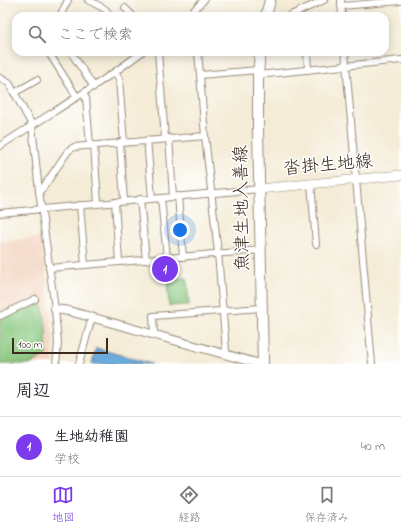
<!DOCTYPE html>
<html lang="ja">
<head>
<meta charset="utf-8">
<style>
	body { margin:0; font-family:"Indie Flower","Klee One",sans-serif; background:#f7f7f7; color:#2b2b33 }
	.scale { position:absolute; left:12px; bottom:10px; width:96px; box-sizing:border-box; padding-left:4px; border:2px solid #3b2a1e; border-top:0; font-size:11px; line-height:14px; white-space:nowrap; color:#3b2a1e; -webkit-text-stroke:3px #fff; paint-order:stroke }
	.you { position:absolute; left:180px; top:230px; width:14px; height:14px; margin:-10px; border:3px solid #fff; border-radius:50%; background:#1a73e8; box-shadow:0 0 0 6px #1a73e833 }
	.badge { display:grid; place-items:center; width:26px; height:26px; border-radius:50%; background:#7c3aed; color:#fff; font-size:13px; font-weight:700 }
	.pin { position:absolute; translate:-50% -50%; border:2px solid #fff; box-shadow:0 1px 4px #0006 }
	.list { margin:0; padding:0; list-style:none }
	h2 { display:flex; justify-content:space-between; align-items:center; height:52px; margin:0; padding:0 16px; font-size:17px }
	h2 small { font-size:13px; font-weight:400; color:#7c7c81 }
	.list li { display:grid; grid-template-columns:26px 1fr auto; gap:12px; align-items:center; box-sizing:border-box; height:60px; padding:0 16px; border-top:1px solid #e1e1e2 }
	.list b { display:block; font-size:15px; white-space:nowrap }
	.list p { margin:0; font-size:13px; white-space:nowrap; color:#7c7c81 }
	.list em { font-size:13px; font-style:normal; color:#7c7c81 }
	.icon { flex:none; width:22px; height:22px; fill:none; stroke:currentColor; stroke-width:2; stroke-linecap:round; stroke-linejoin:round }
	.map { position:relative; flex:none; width:401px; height:364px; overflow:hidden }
	.search { position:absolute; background:#fff; box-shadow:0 2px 10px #0003; left:12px; right:12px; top:12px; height:44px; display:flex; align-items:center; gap:10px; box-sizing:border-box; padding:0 14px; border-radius:12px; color:#7c7c81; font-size:15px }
	.sheet { height:112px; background:#fff }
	nav { display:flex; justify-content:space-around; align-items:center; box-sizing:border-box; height:56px; border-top:1px solid #e1e1e2; background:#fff; font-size:11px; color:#7c7c81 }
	nav a { display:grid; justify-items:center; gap:2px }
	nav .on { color:#7c3aed }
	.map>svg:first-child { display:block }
	.built { fill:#f3d4bf }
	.green { fill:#89c87f; stroke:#62794e }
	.water { fill:#6aabde; stroke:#526a7e }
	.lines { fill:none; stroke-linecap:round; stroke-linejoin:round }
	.minor-casing { stroke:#988b7a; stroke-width:8 }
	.tertiary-casing { stroke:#988b7a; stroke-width:10 }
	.secondary-casing { stroke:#988b7a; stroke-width:10 }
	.primary-casing { stroke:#988b7a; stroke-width:12 }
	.minor { stroke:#fff; stroke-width:6 }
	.tertiary { stroke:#fff; stroke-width:8 }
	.secondary { stroke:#fff; stroke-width:9 }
	.primary { stroke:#fff; stroke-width:10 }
	.labels { text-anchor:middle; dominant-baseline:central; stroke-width:3; stroke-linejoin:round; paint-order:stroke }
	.street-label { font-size:18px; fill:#3b2a1e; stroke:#fff }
</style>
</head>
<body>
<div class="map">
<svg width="401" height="364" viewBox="0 0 401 364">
	<rect width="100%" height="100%" fill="#fff"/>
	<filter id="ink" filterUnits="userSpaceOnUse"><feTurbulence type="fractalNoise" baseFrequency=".025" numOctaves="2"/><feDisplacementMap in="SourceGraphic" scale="8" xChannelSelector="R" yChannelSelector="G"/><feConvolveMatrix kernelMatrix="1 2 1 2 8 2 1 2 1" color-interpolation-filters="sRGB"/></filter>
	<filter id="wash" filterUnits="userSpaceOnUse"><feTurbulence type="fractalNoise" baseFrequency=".012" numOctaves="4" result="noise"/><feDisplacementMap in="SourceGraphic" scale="16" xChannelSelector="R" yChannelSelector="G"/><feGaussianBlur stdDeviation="0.9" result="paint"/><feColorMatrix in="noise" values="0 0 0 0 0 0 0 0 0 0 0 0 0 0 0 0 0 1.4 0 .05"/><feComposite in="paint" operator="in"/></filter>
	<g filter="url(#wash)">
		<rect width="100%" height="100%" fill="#f4ecd7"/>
		<polygon class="built" points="42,237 53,341 53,364 0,364 0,242"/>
		<g class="green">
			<polygon points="187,278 189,305 169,306 167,279"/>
			<path d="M40,299C47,318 47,336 46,355L32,363V364H0V320Z"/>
		</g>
		<polygon class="water" points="96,348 152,364 92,364"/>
	</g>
	<g filter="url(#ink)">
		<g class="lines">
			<defs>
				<g id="minor">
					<polyline points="88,0 105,9 111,16"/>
					<polyline points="341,0 342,16"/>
					<polyline points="341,6 401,1"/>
					<polyline points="125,8 133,16"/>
					<polyline points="60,16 68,0"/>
					<polyline points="188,16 204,0"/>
					<polyline points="289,16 324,0"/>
					<polyline points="40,52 41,52"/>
					<polyline points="158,52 165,138"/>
					<polyline points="198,52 200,75"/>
					<polyline points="307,52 308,70"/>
					<polyline points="345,52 372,364"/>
					<polyline points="49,53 77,97"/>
					<polyline points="72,54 94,87"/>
					<polyline points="115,72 119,79 124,142"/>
					<polyline points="258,75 401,60"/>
					<polyline points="0,78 9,83 32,125 39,191 55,309 58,343 56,364"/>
					<polyline points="14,93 37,80"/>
					<polyline points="83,94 86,98 90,145"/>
					<polyline points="205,136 218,253 226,351 225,355"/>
					<polyline points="169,138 173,196"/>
					<polyline points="147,140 152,198"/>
					<polyline points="120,142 124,201"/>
					<polyline points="94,145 98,203"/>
					<path d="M0,146C47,115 97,87 142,52"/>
					<polyline points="311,183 316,244"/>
					<polyline points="39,191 43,188 68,151 74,147 205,136 200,75 258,70"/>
					<polyline points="178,196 183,257"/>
					<polyline points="161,198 167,258"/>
					<polyline points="140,199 146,260"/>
					<polyline points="115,202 119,262"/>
					<polyline points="80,205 85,265"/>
					<polyline points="0,213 259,189"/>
					<polyline points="49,268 261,250"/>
					<polyline points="0,316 35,299"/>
					<polyline points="154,334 153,316 262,308"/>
					<polyline points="79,364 92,317"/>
				</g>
				<polyline id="tertiary" points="55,309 69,311 260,364"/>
				<polyline id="secondary" points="259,189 401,175"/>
				<g id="primary">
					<polyline points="266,16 270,0"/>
					<polyline points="260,52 258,75 258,130 263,364"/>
				</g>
			</defs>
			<use href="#minor" class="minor-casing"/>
			<use href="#tertiary" class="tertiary-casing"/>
			<use href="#secondary" class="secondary-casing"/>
			<use href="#primary" class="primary-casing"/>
			<use href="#minor" class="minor"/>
			<use href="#tertiary" class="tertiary"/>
			<use href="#secondary" class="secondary"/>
			<use href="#primary" class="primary"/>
		</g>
	</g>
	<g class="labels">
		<g class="street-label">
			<text transform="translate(328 166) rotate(-5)">沓掛生地線</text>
			<text transform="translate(243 208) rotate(-91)">魚津生地入善線</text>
		</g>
	</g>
</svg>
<div class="scale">100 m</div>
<div class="you"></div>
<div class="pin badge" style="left:165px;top:269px">1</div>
<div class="search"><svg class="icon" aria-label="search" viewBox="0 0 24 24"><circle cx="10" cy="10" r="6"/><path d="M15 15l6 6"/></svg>ここで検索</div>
</div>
<section class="sheet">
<h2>周辺<small></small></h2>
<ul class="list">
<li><span class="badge">1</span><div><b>生地幼稚園</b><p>学校</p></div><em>40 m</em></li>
</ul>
</section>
<nav>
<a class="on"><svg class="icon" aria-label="map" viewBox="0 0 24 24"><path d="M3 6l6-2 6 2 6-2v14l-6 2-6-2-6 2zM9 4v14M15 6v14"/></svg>地図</a>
<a><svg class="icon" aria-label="directions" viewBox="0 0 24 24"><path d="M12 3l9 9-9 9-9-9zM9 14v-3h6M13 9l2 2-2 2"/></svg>経路</a>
<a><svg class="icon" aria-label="saved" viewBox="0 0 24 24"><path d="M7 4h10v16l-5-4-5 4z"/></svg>保存済み</a>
</nav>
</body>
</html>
